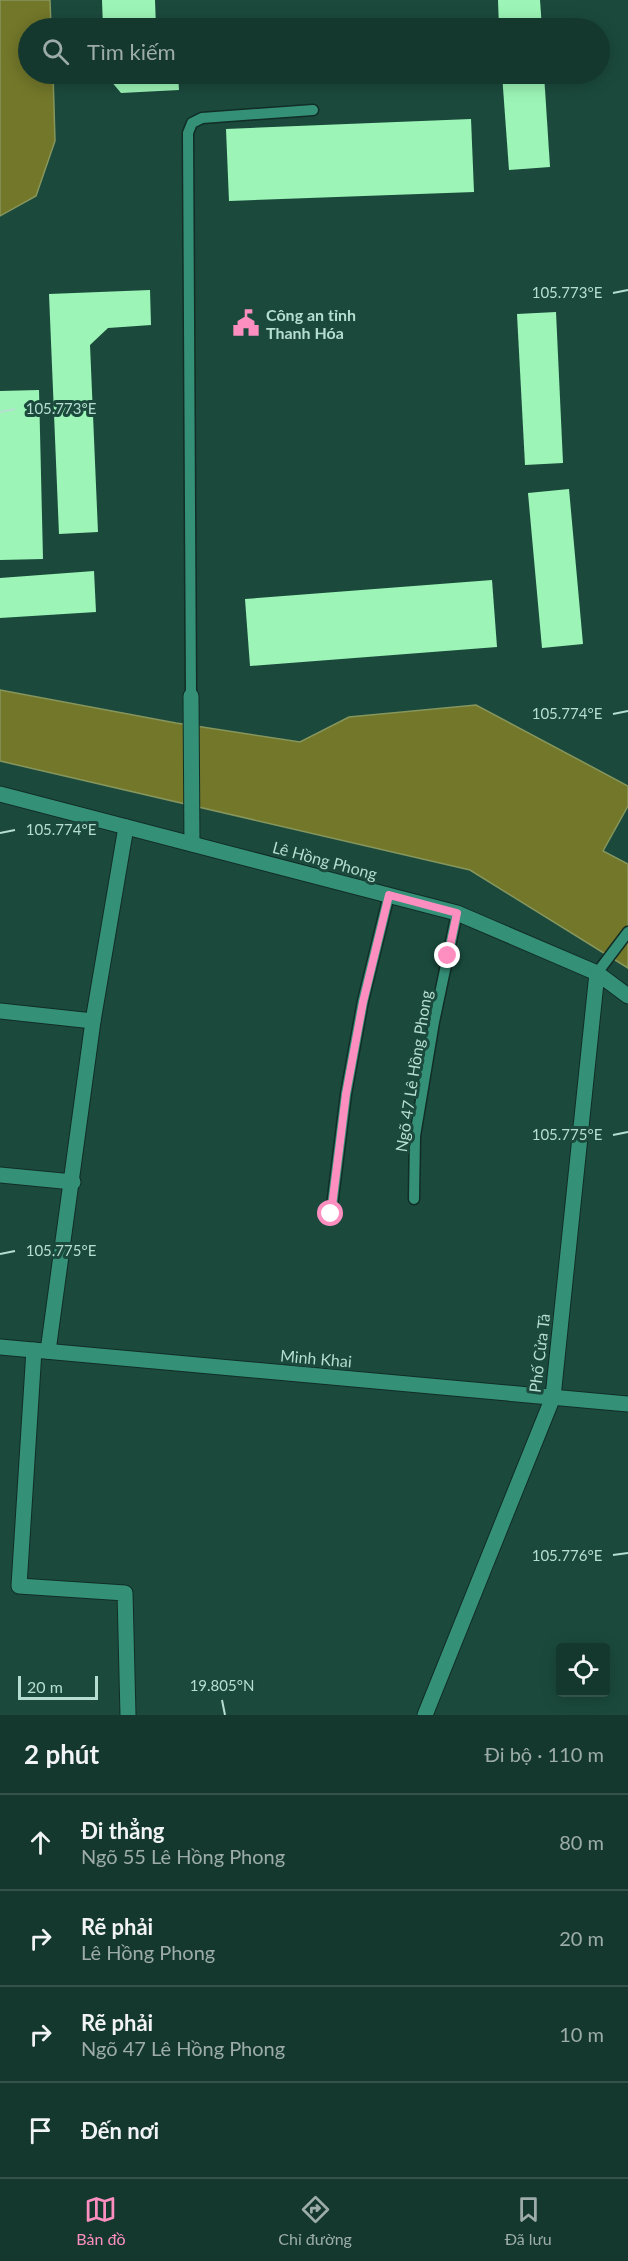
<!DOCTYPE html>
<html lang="vi">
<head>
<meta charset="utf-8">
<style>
	body { margin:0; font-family:Lato,sans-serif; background:#21433a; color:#f1f3f6 }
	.controls { position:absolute; right:18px; bottom:18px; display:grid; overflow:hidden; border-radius:6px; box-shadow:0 3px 15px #0003 }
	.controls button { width:54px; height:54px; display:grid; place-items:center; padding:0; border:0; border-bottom:2px solid #33524a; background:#14382e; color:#f1f3f6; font:30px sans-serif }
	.scale { position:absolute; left:18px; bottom:15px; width:80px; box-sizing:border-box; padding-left:6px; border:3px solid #b5ded0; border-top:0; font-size:16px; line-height:21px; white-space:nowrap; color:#b5ded0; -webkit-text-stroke:4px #1b4a3d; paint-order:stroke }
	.stop { position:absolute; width:18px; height:18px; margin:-14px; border:4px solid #fd8ec0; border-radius:50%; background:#fff }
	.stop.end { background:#fd8ec0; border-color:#fff; box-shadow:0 2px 6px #0008 }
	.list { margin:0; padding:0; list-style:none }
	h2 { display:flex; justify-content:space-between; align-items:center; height:78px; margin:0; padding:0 24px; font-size:26px }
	h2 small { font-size:20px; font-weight:400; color:#9dacaa }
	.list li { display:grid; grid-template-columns:39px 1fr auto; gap:18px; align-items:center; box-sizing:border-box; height:96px; padding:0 24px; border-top:2px solid #33524a }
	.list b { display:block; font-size:22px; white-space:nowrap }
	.list p { margin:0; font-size:20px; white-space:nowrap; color:#9dacaa }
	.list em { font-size:20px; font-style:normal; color:#9dacaa }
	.icon { flex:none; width:33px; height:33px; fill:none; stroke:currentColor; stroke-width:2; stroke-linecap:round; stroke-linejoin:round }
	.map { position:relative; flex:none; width:628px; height:1715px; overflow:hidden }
	.search { position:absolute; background:#14382e; box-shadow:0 3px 15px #0003; left:18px; right:18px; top:18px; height:66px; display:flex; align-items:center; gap:15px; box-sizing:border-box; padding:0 21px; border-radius:33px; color:#9dacaa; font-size:22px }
	.sheet { height:462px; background:#14382e }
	nav { display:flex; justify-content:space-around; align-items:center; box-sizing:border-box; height:84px; border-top:2px solid #33524a; background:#14382e; font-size:16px; color:#9dacaa }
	nav a { display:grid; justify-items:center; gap:3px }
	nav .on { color:#fd8ec0 }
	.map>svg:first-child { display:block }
	.water { fill:#72772a; stroke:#86965c; stroke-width:1.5 }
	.building { fill:#9cf5b6 }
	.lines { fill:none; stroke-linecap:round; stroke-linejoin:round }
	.lane-casing { stroke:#112d25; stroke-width:13 }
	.street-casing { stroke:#112d25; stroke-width:17 }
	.lane { stroke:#359078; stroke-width:10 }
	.street { stroke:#359078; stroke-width:15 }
	.route { stroke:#fd8ec0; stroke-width:8 }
	.ticks { fill:none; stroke:#b5ded0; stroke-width:2 }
	.labels { text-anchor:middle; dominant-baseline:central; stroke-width:6; stroke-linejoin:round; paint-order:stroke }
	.poi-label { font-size:16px; font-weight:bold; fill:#b5ded0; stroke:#1b4a3d; text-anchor:start }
	.street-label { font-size:16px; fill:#b5ded0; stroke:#1b4a3d }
	.ticks-label { font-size:15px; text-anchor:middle; fill:#b5ded0; stroke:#1b4a3d; stroke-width:6; stroke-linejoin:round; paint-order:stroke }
</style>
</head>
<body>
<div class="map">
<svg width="628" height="1715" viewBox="0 0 628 1715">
	<rect width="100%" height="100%" fill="#1b4a3d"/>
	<g class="water">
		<polygon points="0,0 50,0 51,28 28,28 28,74 53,74 55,141 36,196 0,216"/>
		<polygon points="0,690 176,723 300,742 349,717 476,705 628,786 628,806 603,851 628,864 628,968 470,870 0,761"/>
	</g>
	<g class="building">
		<polygon points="102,0 155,0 156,28 103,28"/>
		<polygon points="498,0 540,0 542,28 499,28"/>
		<polygon points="105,74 178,74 179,90 121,93"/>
		<polygon points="502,74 544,74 550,167 509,170"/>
		<polygon points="471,119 474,192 229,201 226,129"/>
		<polygon points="150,290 151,325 108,328 90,345 98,532 59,534 49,294"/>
		<polygon points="556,312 563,463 525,465 517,314"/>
		<polygon points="39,390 43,559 0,560 0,391"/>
		<polygon points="569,489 583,644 542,648 528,493"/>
		<polygon points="94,571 96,612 0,618 0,578"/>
		<polygon points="492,580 497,647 250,666 245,599"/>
	</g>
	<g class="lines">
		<defs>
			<g id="lane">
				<polyline points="191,696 188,133 192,123 202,118 313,110"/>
				<polyline points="597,973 628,932"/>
				<polyline points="414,1199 415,1136 434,1022 457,913"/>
				<polyline points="331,1214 346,1094 363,1001 389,895"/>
			</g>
			<g id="street">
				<polyline points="191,696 192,844"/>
				<polyline points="0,794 457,913 597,973 628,996"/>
				<polyline points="0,1011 93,1021"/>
				<polyline points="0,1175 73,1182"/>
				<polyline points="0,1347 628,1404"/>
				<polyline points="34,1350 19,1586 125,1593 128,1715"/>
				<polyline points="48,1351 93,1021 126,827"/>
				<polyline points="425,1715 553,1397 597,973"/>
			</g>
		</defs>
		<use href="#lane" class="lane-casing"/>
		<use href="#street" class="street-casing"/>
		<use href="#lane" class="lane"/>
		<use href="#street" class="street"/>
	</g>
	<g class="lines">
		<polyline class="route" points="331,1214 346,1094 363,1002 389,895 457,913 448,956"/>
	</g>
	<path class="ticks" d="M613,293L628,290M0,412L15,409M613,714L628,711M0,833L15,830M613,1135L628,1132M0,1254L15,1251M613,1555L628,1553M222,1700L225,1715"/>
	<defs>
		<symbol id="civic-bare" viewBox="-9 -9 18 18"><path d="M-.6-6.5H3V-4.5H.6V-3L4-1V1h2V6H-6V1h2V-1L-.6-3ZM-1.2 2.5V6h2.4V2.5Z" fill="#fd8ec0" stroke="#1b4a3d" stroke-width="2.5" paint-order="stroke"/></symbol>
	</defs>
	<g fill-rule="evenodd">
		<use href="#civic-bare" x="227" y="304" width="38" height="38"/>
	</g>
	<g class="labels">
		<g class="poi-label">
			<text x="266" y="314">Công an tỉnh<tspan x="266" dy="18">Thanh Hóa</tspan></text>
		</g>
		<g class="street-label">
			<text transform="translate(325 860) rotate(15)">Lê Hồng Phong</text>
			<text transform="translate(413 1071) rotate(-81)">Ngõ 47 Lê Hồng Phong</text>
			<text transform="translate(539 1353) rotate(-83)">Phố Cửa Tả</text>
			<text transform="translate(316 1358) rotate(5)">Minh Khai</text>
		</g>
	</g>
	<g class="ticks-label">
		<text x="567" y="298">105.773°E</text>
		<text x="61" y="414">105.773°E</text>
		<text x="567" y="719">105.774°E</text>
		<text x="61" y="835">105.774°E</text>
		<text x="567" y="1140">105.775°E</text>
		<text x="61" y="1256">105.775°E</text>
		<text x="567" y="1561">105.776°E</text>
		<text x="222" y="1691">19.805°N</text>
	</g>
</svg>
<div class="controls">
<button><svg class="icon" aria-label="locate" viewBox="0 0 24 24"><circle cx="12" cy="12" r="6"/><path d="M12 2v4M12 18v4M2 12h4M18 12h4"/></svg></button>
</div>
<div class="scale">20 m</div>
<div class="stop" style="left:331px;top:1214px"></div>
<div class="stop end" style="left:448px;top:956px"></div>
<div class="search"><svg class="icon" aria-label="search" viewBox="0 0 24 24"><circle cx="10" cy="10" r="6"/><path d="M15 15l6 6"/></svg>Tìm kiếm</div>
</div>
<section class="sheet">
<h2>2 phút<small>Đi bộ · 110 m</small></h2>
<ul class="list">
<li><svg class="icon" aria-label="ahead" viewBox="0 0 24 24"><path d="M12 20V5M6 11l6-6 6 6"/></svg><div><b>Đi thẳng</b><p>Ngõ 55 Lê Hồng Phong</p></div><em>80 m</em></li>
<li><svg class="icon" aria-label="right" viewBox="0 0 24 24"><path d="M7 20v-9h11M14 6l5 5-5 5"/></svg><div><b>Rẽ phải</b><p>Lê Hồng Phong</p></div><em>20 m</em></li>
<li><svg class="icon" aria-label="right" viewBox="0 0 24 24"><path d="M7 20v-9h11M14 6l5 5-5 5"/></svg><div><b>Rẽ phải</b><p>Ngõ 47 Lê Hồng Phong</p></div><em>10 m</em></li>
<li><svg class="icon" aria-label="arrive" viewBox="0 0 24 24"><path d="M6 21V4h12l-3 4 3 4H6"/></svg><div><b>Đến nơi</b></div></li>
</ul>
</section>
<nav>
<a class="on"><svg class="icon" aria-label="map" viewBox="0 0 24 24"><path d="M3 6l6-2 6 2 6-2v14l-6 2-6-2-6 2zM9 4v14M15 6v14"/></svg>Bản đồ</a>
<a><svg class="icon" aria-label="directions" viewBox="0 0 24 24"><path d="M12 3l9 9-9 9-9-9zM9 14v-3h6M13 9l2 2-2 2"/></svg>Chỉ đường</a>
<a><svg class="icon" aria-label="saved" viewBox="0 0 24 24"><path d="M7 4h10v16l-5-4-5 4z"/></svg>Đã lưu</a>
</nav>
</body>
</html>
